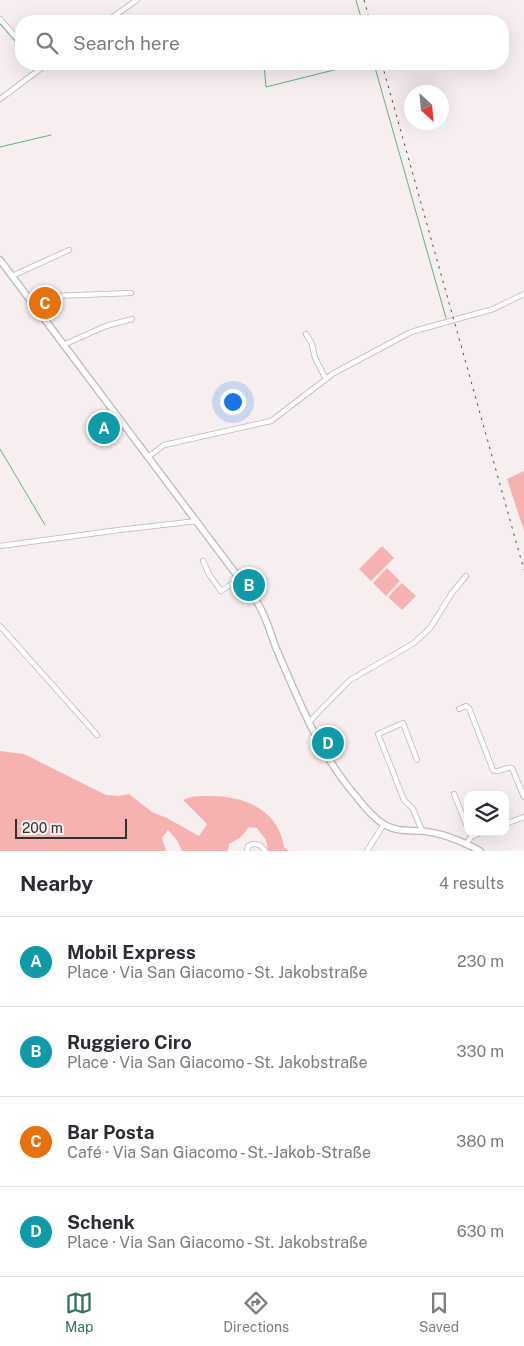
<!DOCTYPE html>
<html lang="en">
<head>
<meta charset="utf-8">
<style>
	body { margin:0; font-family:"Public Sans",sans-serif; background:#f7f7f7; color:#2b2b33 }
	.controls { position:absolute; right:15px; bottom:15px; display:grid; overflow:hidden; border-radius:10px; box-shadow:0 5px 20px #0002 }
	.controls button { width:45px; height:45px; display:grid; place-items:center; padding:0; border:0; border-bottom:1px solid #e1e1e2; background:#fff; color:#2b2b33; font:25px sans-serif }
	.compass { position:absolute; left:404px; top:85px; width:45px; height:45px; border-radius:50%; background:#fff; box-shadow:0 5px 20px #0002; rotate:154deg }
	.scale { position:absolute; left:15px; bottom:12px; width:112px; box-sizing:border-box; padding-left:5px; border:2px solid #333030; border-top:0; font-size:14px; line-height:18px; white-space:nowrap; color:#333030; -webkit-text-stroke:4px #f7efef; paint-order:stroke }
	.you { position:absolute; left:232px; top:401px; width:18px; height:18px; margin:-12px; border:4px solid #fff; border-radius:50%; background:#1a73e8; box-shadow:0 0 0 8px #1a73e833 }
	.badge { display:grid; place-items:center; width:32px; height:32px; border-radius:50%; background:#36715a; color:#fff; font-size:16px; font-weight:700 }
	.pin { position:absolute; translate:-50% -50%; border:2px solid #fff; box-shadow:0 1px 5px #0006 }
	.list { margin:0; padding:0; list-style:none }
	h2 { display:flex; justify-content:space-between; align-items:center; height:65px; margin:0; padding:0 20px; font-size:21px }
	h2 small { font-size:16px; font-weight:400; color:#7c7c81 }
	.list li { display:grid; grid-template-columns:32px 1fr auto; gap:15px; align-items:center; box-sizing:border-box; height:90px; padding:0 20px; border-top:1px solid #e1e1e2 }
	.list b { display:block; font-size:19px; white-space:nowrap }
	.list p { margin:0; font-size:16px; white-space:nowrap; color:#7c7c81 }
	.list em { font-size:16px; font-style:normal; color:#7c7c81 }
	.icon { flex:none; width:28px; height:28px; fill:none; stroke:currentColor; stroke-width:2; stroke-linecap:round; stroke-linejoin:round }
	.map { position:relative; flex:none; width:524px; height:851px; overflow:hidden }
	.search { position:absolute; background:#fff; box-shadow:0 5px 20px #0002; left:15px; right:15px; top:15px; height:55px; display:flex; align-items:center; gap:12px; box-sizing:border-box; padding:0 18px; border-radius:20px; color:#7c7c81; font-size:19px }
	.sheet { height:425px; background:#fff }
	nav { display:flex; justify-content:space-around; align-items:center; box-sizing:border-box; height:70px; border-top:1px solid #e1e1e2; background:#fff; font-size:14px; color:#7c7c81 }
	nav a { display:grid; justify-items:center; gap:2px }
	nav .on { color:#36715a }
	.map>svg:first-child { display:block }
	.green { fill:#f5b2b1 }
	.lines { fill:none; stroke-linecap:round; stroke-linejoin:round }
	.stream { stroke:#5eaf8f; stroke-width:1 }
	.minor-casing { stroke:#beb7b7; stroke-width:6 }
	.tertiary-casing { stroke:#beb7b7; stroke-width:8 }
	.minor { stroke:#fff; stroke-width:4.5 }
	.tertiary { stroke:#fff; stroke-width:5.5 }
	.rail { stroke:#514d4d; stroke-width:1; stroke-dasharray:2.5 5; stroke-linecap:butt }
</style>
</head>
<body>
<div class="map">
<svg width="524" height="851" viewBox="0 0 524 851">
	<rect width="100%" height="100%" fill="#f7efef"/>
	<g class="green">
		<polygon points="524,471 524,531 507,479"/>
		<polygon points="382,546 394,558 371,581 359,569"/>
		<polygon points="387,568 400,581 386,596 373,583"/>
		<polygon points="402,583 416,596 402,610 388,597"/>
		<path d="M0,751L24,754L106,795L119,796L129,794L152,812L167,818L199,836L207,824L183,800C192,795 201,796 210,796C244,796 278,809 284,847L289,851H268L266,840L257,828L249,827L240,838L229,844L228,851H182L177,840L168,830L162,838L166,851H0Z"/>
	</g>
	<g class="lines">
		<g class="stream">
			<polyline points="356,0 362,21"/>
			<polyline points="245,21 260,20"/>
			<polyline points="0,24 21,48"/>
			<polyline points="35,64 38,66"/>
			<polyline points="264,64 266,87 358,64"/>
			<polyline points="374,64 446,318"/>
			<polyline points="0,147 51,135"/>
			<polyline points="0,449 45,525"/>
		</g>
		<defs>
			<g id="minor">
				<polyline points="0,19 21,43"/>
				<polyline points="107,21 137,0"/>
				<polyline points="0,99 47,64"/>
				<polyline points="12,276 69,250"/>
				<polyline points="28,297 131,293"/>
				<polyline points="306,334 312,344 315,358 326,379"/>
				<polyline points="63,345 106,326 132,319"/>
				<polyline points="148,457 164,445 271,421 334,373 411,332 493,309 524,294"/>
				<polyline points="0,546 119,530 197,521"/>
				<polyline points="203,561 209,574 221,591 240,579"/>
				<polyline points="0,626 97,735"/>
				<path d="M459,709L466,706L469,708L493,770C499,774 505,766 512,768L524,797"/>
				<polyline points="309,722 350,680 414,643 430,628 452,593 466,576"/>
				<polyline points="417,760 403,723 378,734 404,800 413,809 422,831"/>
				<polyline points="454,794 468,829"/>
				<polyline points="505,824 524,817"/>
				<polyline points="467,843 471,837 483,832"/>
				<path d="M247,851L248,846C255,842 261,844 265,851"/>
				<polyline points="367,851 384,824"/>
			</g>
			<path id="tertiary" d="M0,260L257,602C266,616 270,632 276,648C298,699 319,753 355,795C364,806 373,818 385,825C398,832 409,830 422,831C443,833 462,841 480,851"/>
		</defs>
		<use href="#minor" class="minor-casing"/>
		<use href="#tertiary" class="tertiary-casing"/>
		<use href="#minor" class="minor"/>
		<use href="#tertiary" class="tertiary"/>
		<g class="rail">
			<polyline points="364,0 370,21"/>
			<polyline points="382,64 524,570"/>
		</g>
	</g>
</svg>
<div class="controls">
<button><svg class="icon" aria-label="layers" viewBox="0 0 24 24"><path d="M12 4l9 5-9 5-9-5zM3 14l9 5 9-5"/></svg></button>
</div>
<svg class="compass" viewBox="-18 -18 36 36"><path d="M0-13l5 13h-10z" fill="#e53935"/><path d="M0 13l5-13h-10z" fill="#7c7c81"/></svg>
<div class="scale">200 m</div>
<div class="you"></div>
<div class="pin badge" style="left:104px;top:428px;background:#0f9aa8">A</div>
<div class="pin badge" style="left:249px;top:585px;background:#0f9aa8">B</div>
<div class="pin badge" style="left:45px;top:303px;background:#e8710a">C</div>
<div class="pin badge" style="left:328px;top:743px;background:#0f9aa8">D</div>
<div class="search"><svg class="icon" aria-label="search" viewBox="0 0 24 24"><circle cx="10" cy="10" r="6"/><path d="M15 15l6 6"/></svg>Search here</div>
</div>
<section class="sheet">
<h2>Nearby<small>4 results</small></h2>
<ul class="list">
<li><span class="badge" style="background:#0f9aa8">A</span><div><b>Mobil Express</b><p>Place · Via San Giacomo - St. Jakobstraße</p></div><em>230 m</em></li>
<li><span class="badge" style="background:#0f9aa8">B</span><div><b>Ruggiero Ciro</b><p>Place · Via San Giacomo - St. Jakobstraße</p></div><em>330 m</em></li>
<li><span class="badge" style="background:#e8710a">C</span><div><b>Bar Posta</b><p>Café · Via San Giacomo - St.-Jakob-Straße</p></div><em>380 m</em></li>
<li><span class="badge" style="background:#0f9aa8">D</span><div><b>Schenk</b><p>Place · Via San Giacomo - St. Jakobstraße</p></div><em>630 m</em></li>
</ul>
</section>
<nav>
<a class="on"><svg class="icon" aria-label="map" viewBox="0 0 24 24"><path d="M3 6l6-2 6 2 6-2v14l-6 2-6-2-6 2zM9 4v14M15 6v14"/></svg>Map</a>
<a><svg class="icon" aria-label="directions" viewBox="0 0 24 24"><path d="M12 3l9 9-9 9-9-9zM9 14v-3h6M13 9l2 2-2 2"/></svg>Directions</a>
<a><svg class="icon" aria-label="saved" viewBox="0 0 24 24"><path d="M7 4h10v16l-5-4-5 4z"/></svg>Saved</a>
</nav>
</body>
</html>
